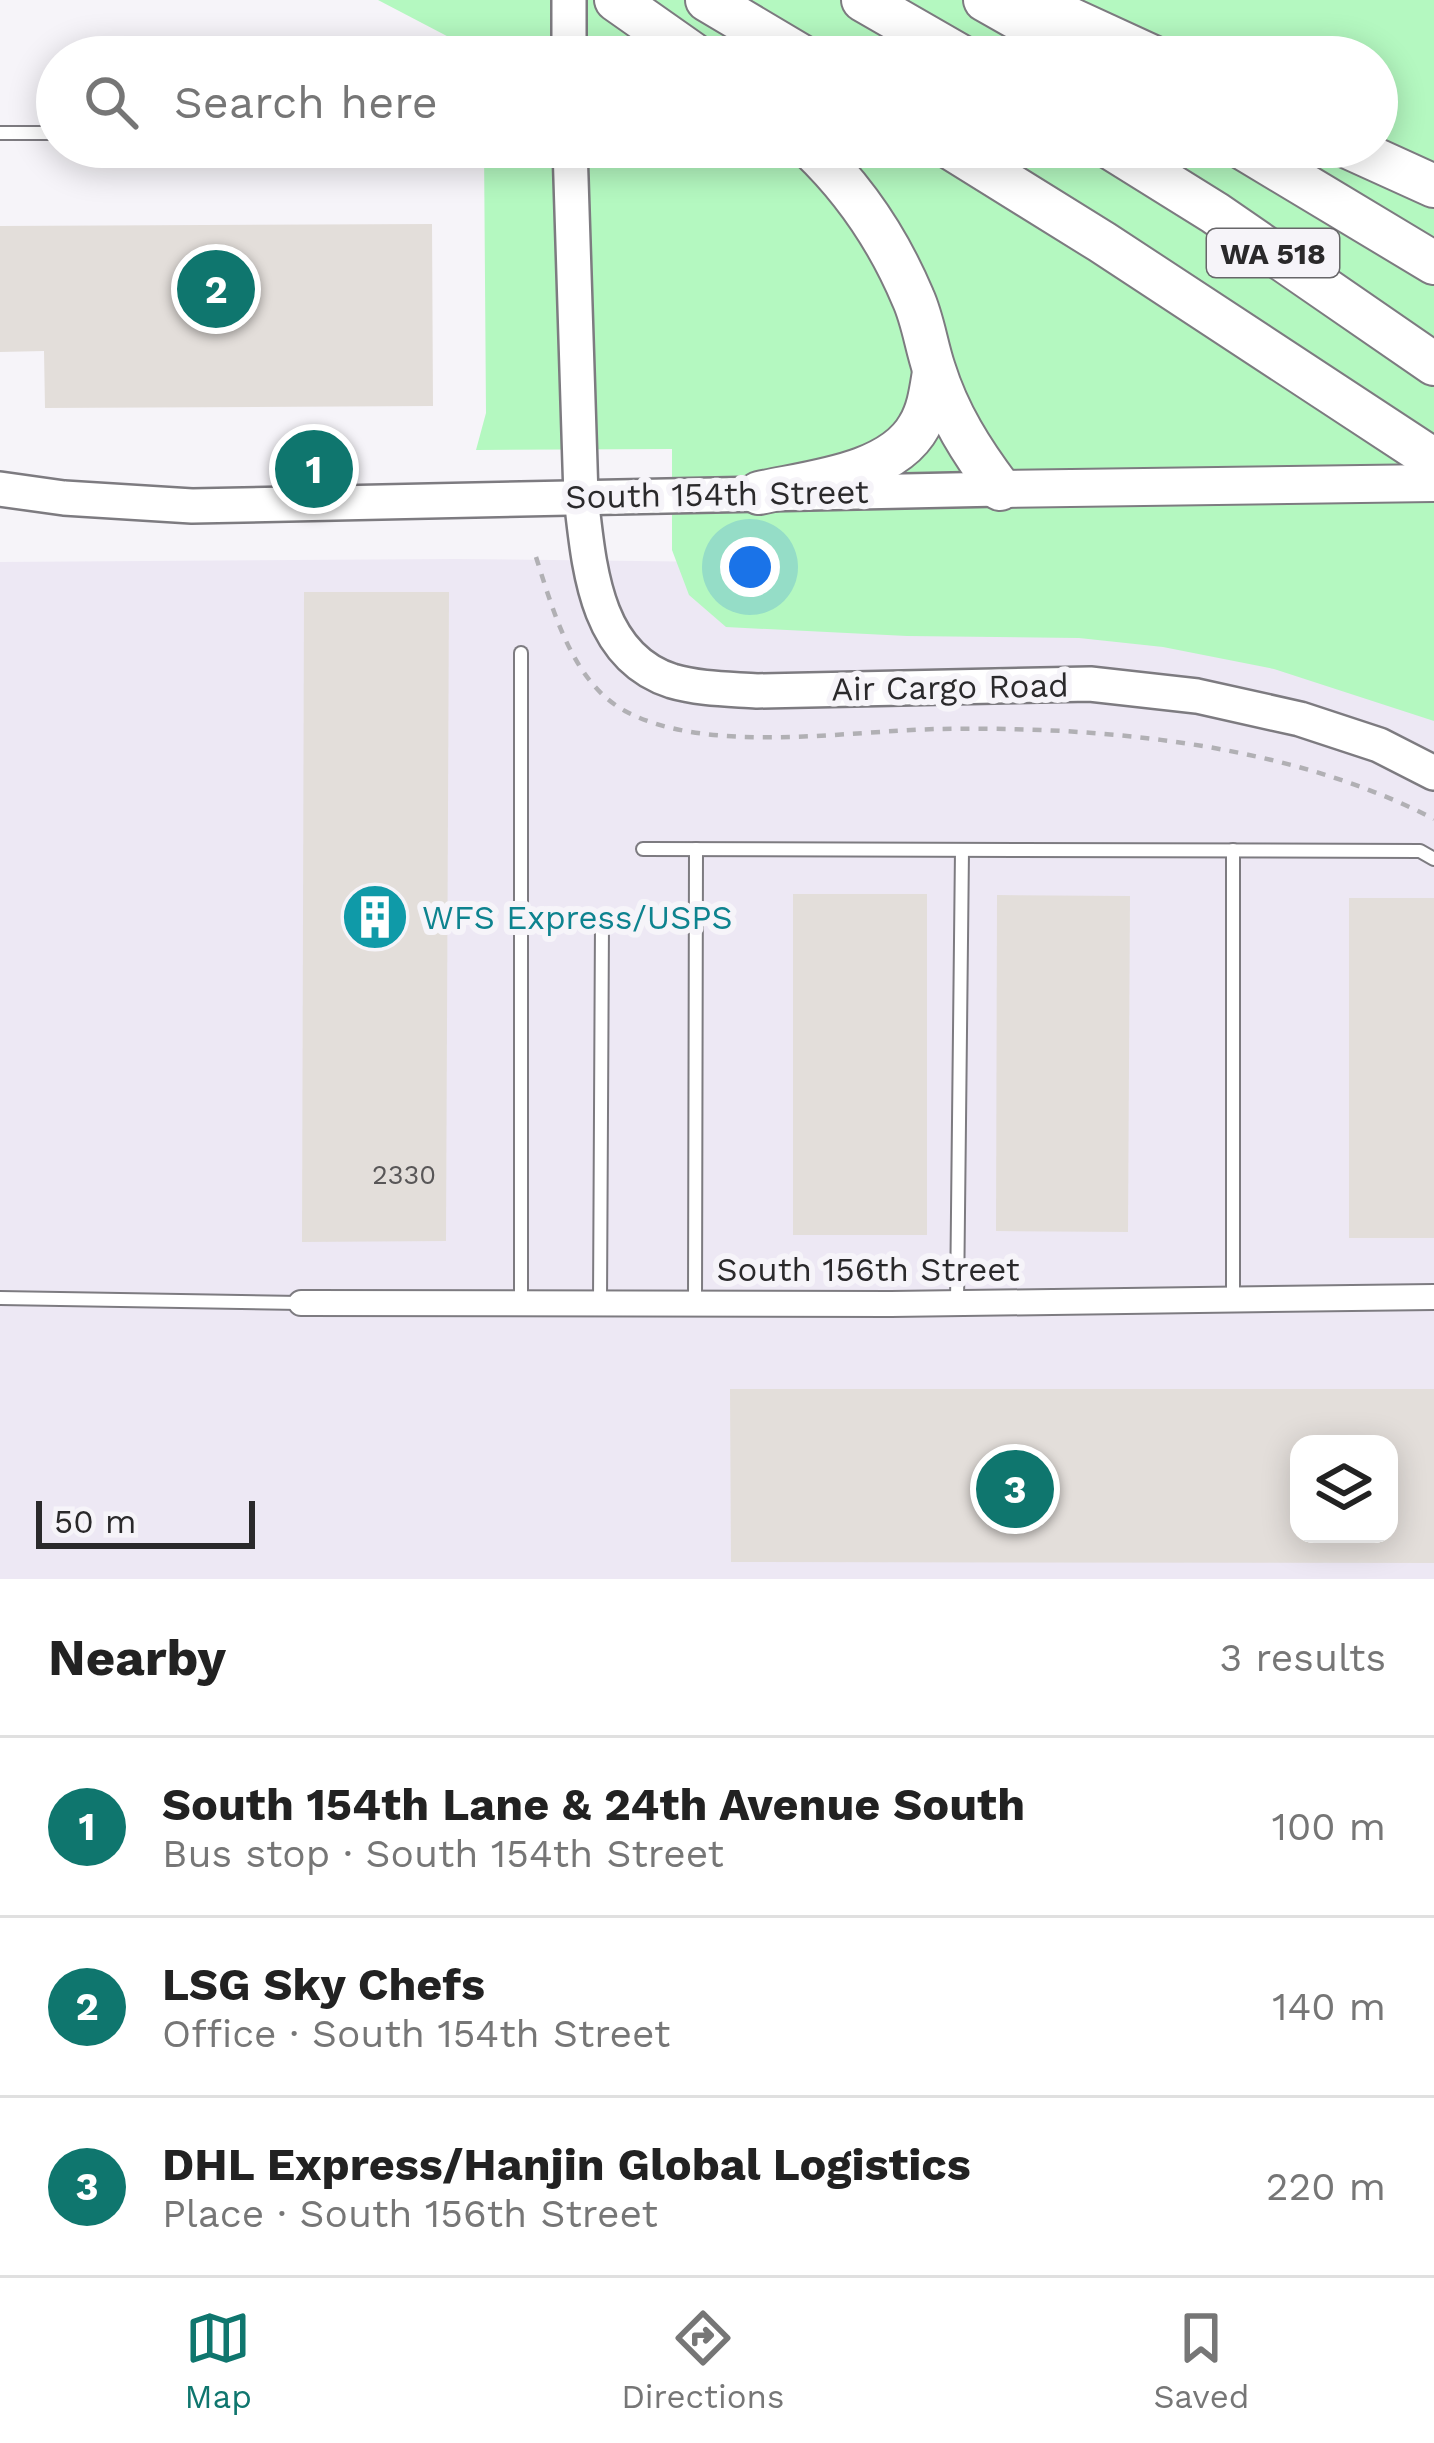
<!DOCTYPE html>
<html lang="en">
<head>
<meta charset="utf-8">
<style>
	body { margin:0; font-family:"Work Sans",sans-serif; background:#f6f6f6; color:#222 }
	.controls { position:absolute; right:36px; bottom:36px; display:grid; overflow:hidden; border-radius:24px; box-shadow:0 6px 30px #0003 }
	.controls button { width:108px; height:108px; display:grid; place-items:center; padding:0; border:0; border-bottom:3px solid #e0e0e0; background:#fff; color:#222; font:60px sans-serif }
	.scale { position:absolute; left:36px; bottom:30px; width:219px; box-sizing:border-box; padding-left:12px; border:6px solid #2a292b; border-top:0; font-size:33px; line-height:42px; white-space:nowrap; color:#2a292b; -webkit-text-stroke:9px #f6f4f9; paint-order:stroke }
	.you { position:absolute; left:750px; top:567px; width:42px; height:42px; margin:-30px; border:9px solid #fff; border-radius:50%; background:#1a73e8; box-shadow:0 0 0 18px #1a73e833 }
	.badge { display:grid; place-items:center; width:78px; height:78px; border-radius:50%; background:#0f766e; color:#fff; font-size:39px; font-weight:700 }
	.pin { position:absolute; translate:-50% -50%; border:6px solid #fff; box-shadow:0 3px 12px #0006 }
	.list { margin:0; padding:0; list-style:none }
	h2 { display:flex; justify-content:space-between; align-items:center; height:156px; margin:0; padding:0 48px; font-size:51px }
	h2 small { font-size:39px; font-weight:400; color:#767676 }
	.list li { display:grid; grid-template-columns:78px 1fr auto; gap:36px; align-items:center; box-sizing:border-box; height:180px; padding:0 48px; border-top:3px solid #e0e0e0 }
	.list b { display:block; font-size:45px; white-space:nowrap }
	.list p { margin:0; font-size:39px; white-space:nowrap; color:#767676 }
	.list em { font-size:39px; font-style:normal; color:#767676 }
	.icon { flex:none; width:66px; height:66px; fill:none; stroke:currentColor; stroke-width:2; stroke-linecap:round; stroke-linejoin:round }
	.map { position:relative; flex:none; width:1434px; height:1579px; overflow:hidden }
	.search { position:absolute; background:#fff; box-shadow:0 6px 30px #0003; left:36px; right:36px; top:36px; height:132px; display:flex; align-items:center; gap:30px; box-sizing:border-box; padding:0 42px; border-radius:66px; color:#767676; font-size:45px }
	.sheet { height:696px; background:#fff }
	nav { display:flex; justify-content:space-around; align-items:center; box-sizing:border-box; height:168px; border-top:3px solid #e0e0e0; background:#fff; font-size:33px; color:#767676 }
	nav a { display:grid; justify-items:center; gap:6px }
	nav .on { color:#0f766e }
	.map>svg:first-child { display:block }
	.built { fill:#ede8f4; fill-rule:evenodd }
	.green { fill:#b4f8c0 }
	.building { fill:#e3deda; fill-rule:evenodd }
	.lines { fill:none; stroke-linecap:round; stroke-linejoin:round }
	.lane-casing { stroke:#7d7b80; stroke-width:16 }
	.street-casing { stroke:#7d7b80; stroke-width:28 }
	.secondary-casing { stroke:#7d7b80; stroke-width:38 }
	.primary-casing { stroke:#7d7b80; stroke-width:40 }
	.highway-casing { stroke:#7d7b80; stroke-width:46 }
	.path { stroke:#b1b0b4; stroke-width:4.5; stroke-dasharray:9 9; stroke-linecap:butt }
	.lane { stroke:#fff; stroke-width:12 }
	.street { stroke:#fff; stroke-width:24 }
	.secondary { stroke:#fff; stroke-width:33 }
	.primary { stroke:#fff; stroke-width:36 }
	.highway { stroke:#fff; stroke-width:42 }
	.labels { text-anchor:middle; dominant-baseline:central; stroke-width:12; stroke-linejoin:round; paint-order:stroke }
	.number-label { font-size:27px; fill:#585657 }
	.shield { fill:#f6f4f9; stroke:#676669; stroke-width:3 }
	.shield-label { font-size:30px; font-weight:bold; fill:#2a292b }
	.street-label { font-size:33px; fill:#2a292b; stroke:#f6f4f9 }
	.culture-label { font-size:33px; fill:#0d838f; stroke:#f6f4f9; text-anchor:start }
</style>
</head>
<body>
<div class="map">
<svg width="1434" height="1579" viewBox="0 0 1434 1579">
	<rect width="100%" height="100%" fill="#f6f4f9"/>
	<path class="built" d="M457,559L723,562L1434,676V1579H0V562ZM1299,1444H1389V1534H1299Z"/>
	<polygon class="green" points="378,0 1434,0 1434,721 1274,669 1163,647 1079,638 907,636 726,627 689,595 672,550 672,449 476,450 486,413 484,147 1377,147 1377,57 487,57"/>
	<g class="building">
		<polygon points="432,224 433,406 45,408 44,351 0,352 0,226"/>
		<polygon points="304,592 449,592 446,1241 302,1242"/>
		<rect x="793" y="894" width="134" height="341"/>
		<polygon points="997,895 1130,896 1128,1232 996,1231"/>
		<rect x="1349" y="898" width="85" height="340"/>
		<path d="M730,1389H1434V1563L731,1562ZM1299,1444H1389V1534H1299Z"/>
	</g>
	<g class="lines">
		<defs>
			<g id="lane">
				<polyline points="0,133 57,133"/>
				<polyline points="521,653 521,1302"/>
				<polyline points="643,849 1420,851 1434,859"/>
				<polyline points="1233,850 1233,1299"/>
				<polyline points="0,1298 300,1303"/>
				<polyline points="600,1302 602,921"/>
				<polyline points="695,1303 696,849"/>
				<polyline points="957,1303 962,850"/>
			</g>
			<polyline id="street" points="301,1303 891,1304 1434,1297"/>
			<g id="secondary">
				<polyline points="569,57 569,0"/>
				<path d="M570,147L581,497C589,564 594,656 672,681C699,689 729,689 757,691L1090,684L1197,696L1300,719L1379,745L1434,773"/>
				<polyline points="0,489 64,498 192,506 1000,489"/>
			</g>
			<polyline id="primary" points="1000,489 1434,483"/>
			<g id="highway">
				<polyline points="616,0 697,57"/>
				<polyline points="707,0 803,57"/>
				<polyline points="863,0 962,57"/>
				<polyline points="985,0 1052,38"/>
				<polyline points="1029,0 1153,57"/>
				<path d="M810,147C854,189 889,241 913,298C923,320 926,345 934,369C948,414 972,452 1000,489"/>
				<polyline points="949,147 1102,242 1434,460"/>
				<polyline points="1109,147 1215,213 1434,364"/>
				<polyline points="1241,147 1434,263"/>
				<polyline points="1348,147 1434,186"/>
				<path d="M759,493C809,482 892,475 919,426C929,409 931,390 934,372"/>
			</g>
		</defs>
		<use href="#lane" class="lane-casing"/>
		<use href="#street" class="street-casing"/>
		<use href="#secondary" class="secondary-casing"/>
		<use href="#primary" class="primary-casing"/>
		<use href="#highway" class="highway-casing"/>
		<path class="path" d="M536,557C553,610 572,682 625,711C707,755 845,731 938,729C1102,726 1287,743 1434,819"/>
		<use href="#lane" class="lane"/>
		<use href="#street" class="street"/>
		<use href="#secondary" class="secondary"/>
		<use href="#primary" class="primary"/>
		<use href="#highway" class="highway"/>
	</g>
	<defs>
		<symbol id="building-disc" viewBox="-11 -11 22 22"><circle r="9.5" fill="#0f9aa8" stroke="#f6f4f9"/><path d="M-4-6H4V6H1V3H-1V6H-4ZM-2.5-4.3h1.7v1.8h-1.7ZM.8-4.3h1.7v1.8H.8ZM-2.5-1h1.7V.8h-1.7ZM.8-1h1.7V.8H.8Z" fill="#fff"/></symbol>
	</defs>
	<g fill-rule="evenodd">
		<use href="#building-disc" x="337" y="879" width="76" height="76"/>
	</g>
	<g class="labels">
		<g class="number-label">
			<text x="404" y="1175">2330</text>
		</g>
		<rect class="shield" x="1207" y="229" width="132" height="48" rx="9"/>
		<g class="shield-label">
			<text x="1273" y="253">WA 518</text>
		</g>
		<g class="street-label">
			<text transform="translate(717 494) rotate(-1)">South 154th Street</text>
			<text transform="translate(950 687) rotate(-1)">Air Cargo Road</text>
			<text x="868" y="1269">South 156th Street</text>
		</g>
		<g class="culture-label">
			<text x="422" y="917">WFS Express/USPS</text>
		</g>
	</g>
</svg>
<div class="controls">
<button><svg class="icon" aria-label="layers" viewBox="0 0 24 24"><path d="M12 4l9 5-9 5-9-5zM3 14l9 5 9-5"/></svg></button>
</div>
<div class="scale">50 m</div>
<div class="you"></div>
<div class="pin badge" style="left:314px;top:469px">1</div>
<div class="pin badge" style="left:216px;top:289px">2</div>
<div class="pin badge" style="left:1015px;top:1489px">3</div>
<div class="search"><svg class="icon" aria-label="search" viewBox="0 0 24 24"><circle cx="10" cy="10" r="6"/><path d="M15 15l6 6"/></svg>Search here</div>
</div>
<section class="sheet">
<h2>Nearby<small>3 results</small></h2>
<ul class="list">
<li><span class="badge">1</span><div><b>South 154th Lane &amp; 24th Avenue South</b><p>Bus stop · South 154th Street</p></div><em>100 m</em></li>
<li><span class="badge">2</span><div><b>LSG Sky Chefs</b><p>Office · South 154th Street</p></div><em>140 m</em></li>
<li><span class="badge">3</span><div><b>DHL Express/Hanjin Global Logistics</b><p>Place · South 156th Street</p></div><em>220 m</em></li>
</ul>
</section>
<nav>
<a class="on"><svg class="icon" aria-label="map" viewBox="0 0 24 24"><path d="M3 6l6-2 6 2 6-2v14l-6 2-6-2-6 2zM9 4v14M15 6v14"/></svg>Map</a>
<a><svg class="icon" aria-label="directions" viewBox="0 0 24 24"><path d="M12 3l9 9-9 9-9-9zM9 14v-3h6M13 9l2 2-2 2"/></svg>Directions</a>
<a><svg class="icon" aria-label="saved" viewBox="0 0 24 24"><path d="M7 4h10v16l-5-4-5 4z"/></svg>Saved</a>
</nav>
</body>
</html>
